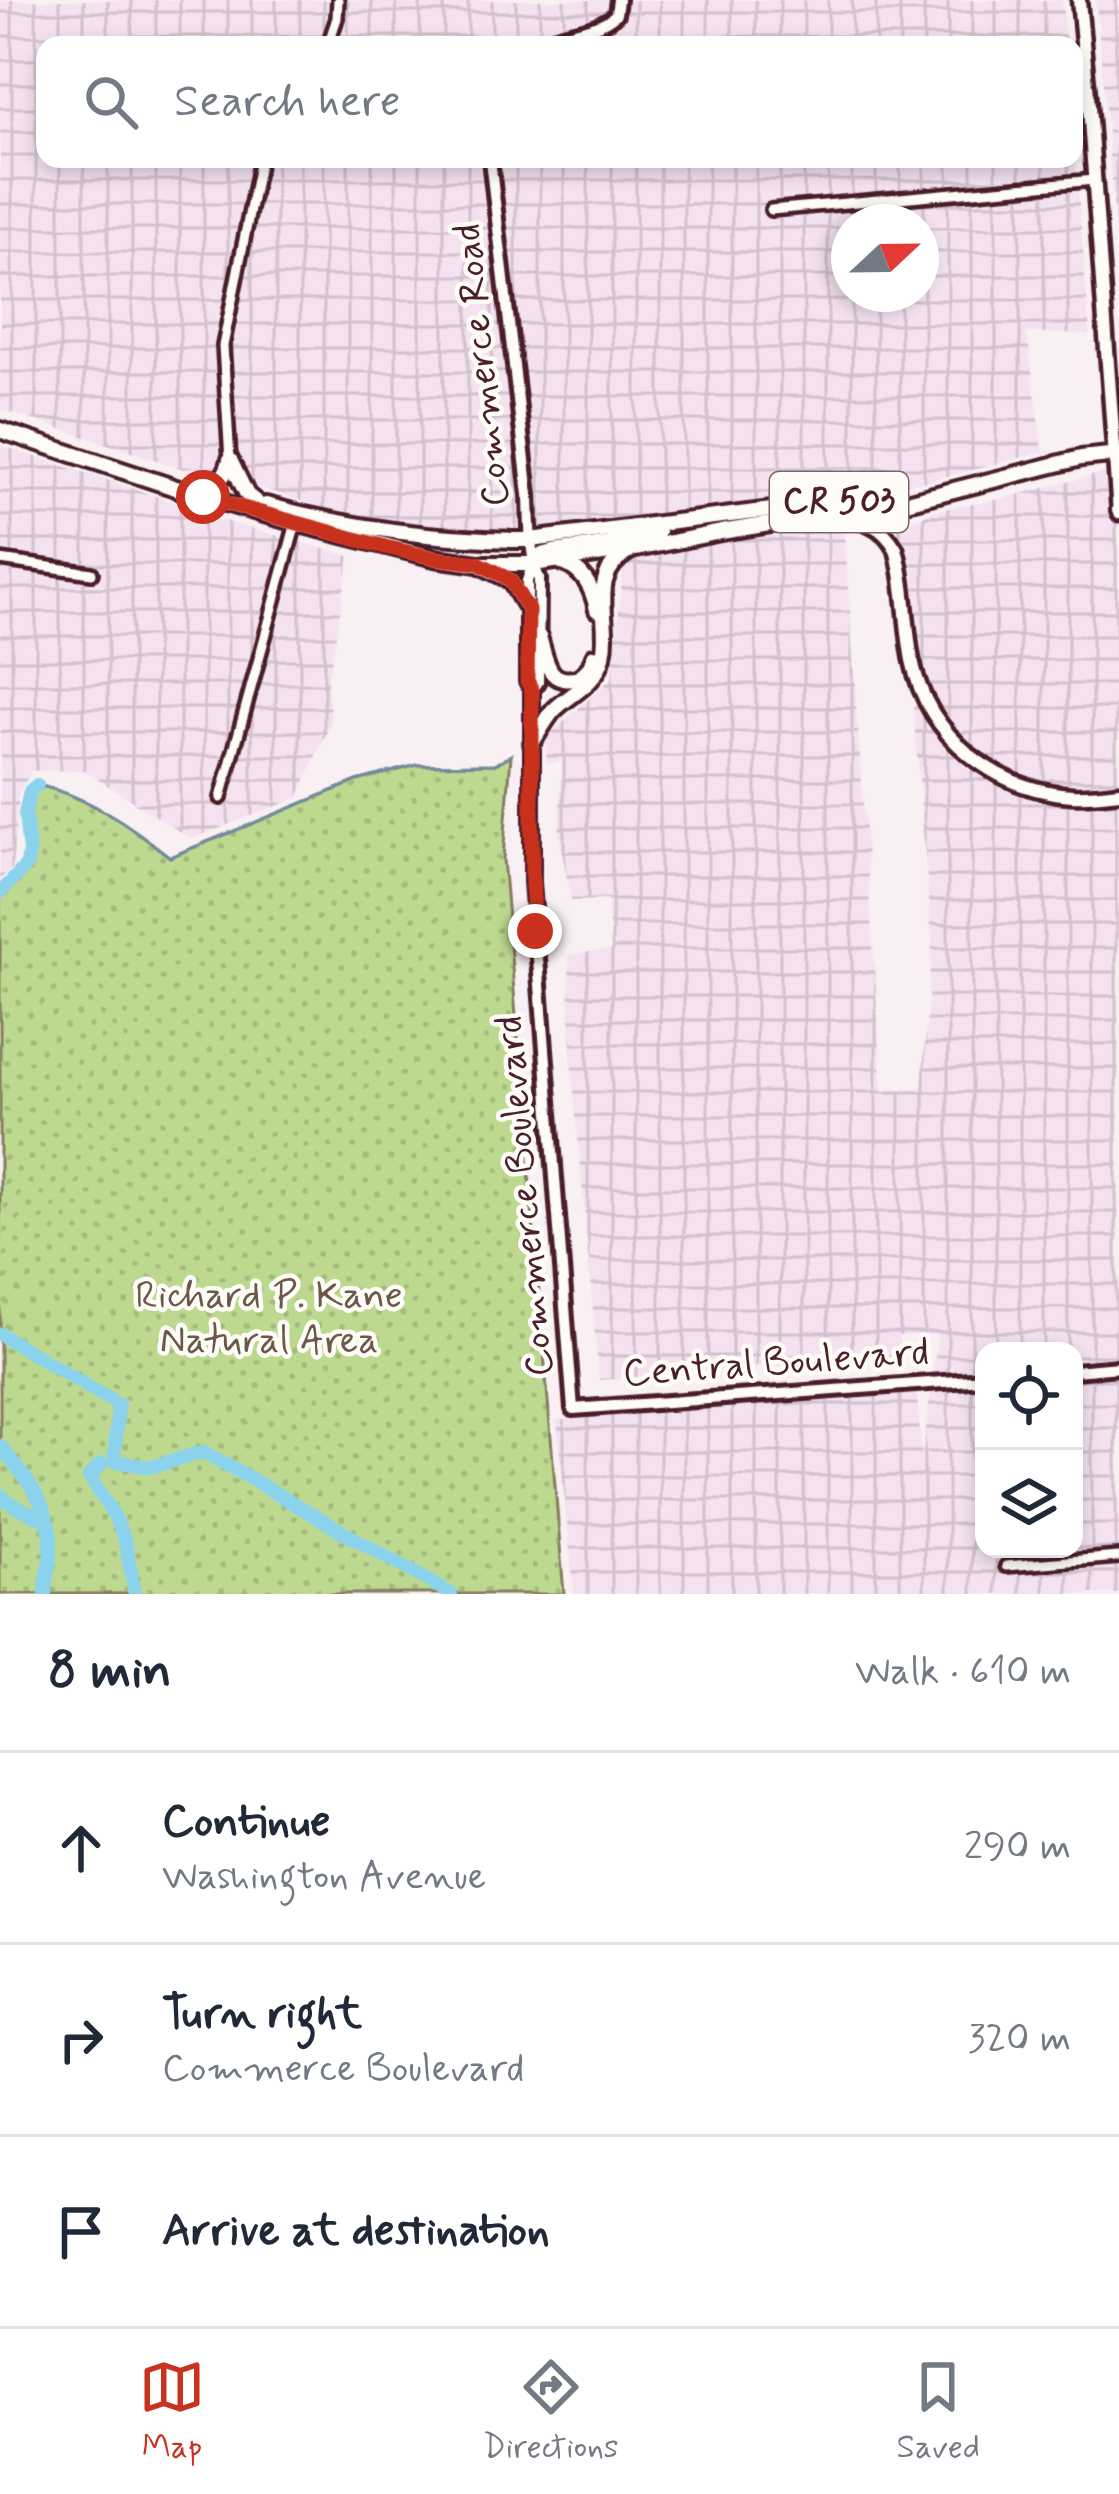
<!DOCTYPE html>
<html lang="en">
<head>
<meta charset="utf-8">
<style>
	body { margin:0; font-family:Mynerve,sans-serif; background:#f2f2f3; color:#1f2937 }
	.controls { position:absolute; right:36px; bottom:36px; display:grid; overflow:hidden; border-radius:24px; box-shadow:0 6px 18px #0003 }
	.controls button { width:108px; height:108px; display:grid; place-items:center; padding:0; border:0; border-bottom:3px solid #e0e1e3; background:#fff; color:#1f2937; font:60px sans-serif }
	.compass { position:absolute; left:831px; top:204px; width:108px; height:108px; border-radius:50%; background:#fff; box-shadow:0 6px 18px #0003; rotate:68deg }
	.stop { position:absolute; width:36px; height:36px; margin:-27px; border:9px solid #c8321e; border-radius:50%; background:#fff }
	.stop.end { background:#c8321e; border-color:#fff; box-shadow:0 3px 12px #0008 }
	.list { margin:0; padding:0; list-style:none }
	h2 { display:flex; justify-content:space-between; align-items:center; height:156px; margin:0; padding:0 48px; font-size:51px }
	h2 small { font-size:39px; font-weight:400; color:#747a83 }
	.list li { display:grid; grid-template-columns:78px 1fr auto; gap:36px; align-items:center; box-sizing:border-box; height:192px; padding:0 48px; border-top:3px solid #e0e1e3 }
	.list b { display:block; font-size:45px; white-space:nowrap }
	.list p { margin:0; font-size:39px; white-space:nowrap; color:#747a83 }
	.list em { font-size:39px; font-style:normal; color:#747a83 }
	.icon { flex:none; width:66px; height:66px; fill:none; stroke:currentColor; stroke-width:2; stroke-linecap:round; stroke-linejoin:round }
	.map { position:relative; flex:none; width:1119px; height:1594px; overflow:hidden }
	.search { position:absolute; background:#fff; box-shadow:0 6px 18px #0003; left:36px; right:36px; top:36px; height:132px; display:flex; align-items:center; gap:30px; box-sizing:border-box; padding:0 42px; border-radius:24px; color:#747a83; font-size:45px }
	.sheet { height:732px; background:#fff }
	nav { display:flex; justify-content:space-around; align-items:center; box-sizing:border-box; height:168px; border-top:3px solid #e0e1e3; background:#fff; font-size:33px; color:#747a83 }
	nav a { display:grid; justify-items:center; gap:6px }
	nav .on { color:#c8321e }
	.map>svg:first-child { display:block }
	.industrial { fill:url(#industrial-grid); fill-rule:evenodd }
	.park { fill:url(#park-dots); stroke:#847c5e; stroke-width:3 }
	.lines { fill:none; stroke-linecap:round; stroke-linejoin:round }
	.stream { stroke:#718b9f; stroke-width:3 }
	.river { stroke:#8bd3ec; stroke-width:14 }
	.minor-casing { stroke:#4a1f2b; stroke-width:18 }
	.tertiary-casing { stroke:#4a1f2b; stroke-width:20 }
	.secondary-casing { stroke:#4a1f2b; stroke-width:21 }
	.primary-casing { stroke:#4a1f2b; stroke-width:22 }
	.minor { stroke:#fdfcf7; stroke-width:9 }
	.tertiary { stroke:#fdfcf7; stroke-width:10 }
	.secondary { stroke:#fdfcf7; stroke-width:12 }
	.primary { stroke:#fdfcf7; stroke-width:14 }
	.route { stroke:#c8321e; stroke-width:15 }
	.labels { text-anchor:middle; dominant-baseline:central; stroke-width:9; stroke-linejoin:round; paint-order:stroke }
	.shield { fill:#fdfcf7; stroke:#806168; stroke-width:3 }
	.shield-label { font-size:36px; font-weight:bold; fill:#4a1f2b }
	.street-label { font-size:39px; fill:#4a1f2b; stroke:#fdfcf7 }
	.park-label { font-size:39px; fill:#6c5749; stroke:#fdfcf7 }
</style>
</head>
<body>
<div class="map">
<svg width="1119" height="1594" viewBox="0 0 1119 1594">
	<defs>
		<pattern id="industrial-grid" width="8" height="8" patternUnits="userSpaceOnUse" patternTransform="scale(3)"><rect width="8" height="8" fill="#f4e2f0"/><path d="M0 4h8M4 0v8" fill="none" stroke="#d3c1ce"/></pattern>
		<pattern id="park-dots" width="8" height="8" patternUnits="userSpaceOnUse" patternTransform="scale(3)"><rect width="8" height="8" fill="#bdd990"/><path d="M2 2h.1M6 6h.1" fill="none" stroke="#a4ba7c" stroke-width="1.8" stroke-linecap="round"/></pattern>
	</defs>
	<rect width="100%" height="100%" fill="#f9f0f4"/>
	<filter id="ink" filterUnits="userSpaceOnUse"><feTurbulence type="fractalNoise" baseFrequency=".00833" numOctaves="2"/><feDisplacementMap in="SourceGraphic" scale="24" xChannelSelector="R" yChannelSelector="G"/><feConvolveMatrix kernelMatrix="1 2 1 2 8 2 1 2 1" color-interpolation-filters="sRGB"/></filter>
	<g filter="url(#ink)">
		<g class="industrial">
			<path d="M0,0H1062L1066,45H45V159H1074V145L1090,335L1027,333L1043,452L928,481L549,529L510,533L445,534L374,524L195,467L183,469L0,409ZM849,222H921V294H849Z"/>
			<polygon points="1096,0 1119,0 1119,274"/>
			<polygon points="0,445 174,502 186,510 350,556 327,685 331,722 298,798 191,839 84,770 32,771 19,792 12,869 0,879"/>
			<path d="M1118,469L1119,1594H574L557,1420L917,1394L922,1459L938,1334L898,1336L900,1355L599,1380L571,1058L569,954L611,950L607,900L571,901L559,836L562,760L546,764L547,737L612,678L624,562L747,539L844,527L883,1091L922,1087L932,940L913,708L927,697L901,551L872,527L920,518L932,511L1001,499ZM984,1351H1074V1549H984Z"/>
		</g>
		<path class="park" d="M511,755L503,859L564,1594H0V893L27,865L29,851L25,814L30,791L37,785C89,796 129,826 170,857L357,781L417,765L495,764Z"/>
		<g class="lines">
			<path class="stream" d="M37,785C89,796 130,825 170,857L357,781L417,765L495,764L511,755"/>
			<g class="river">
				<polyline points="0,893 27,865 29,851 25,814 30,791 37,785"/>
				<polyline points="0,1334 118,1405 114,1461 151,1467 204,1452 451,1594"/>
				<path d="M0,1446C24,1475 52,1507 51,1546C51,1562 46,1578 46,1594"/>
				<polyline points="101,1464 89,1477 113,1514 125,1541 135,1594"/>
				<polyline points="0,1495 15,1506 46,1520"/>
			</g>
			<defs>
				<g id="minor">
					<polyline points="328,45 337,18 338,0"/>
					<polyline points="771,210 1094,180"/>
					<polyline points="230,460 223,346 260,159"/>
					<polyline points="0,560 92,573"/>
					<polyline points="221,798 296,523"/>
					<polyline points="1006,1566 1119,1557"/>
				</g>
				<g id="tertiary">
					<path d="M535,45C560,31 596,33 616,14L618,0"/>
					<path d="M490,159L529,495C530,524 529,552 539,579L538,682L532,690"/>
					<polyline points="533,564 527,581 527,681 532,690 532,882 573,1409 984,1379"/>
					<polyline points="1074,1371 1119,1367"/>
				</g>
				<g id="secondary">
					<polyline points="1079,0 1089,106 1119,513"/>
					<path d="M836,517C863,519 882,524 896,549C906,584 905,624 912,660C928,737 995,790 1072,795C1088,796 1103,794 1119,792"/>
				</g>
				<g id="primary">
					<polyline points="0,430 200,496 296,523 435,558 478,564 533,564 631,550 721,532 902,503 1081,458 1119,454"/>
					<polyline points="230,460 247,495 257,503"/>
					<path d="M198,487C216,485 226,478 230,460"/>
					<path d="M266,505C353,529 440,540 530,540L892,495"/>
					<polyline points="1119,510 1119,509"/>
					<polyline points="535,562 542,555 554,552 605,545 658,532"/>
					<path d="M563,563C584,570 593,589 597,610"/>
					<polyline points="482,566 510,580 528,610"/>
					<path d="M539,637C547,661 547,686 579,678L590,667L594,656"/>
					<path d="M532,743C539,732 545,721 553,711C572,692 596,685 603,656C612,617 586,577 628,552"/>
				</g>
			</defs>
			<use href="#minor" class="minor-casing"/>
			<use href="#tertiary" class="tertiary-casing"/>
			<use href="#secondary" class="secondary-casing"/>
			<use href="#primary" class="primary-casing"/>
			<use href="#minor" class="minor"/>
			<use href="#tertiary" class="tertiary"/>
			<use href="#secondary" class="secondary"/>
			<use href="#primary" class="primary"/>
		</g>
	</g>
	<g class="lines" filter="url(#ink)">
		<polyline class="route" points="203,497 385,547 435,558 478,563 498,573 510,580 528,610 527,681 532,690 532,882 535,931"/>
	</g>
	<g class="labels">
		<rect class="shield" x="770" y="472" width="138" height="60" rx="9"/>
		<g class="shield-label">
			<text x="839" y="502">CR 503</text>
		</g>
		<g class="street-label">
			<text transform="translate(483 365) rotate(-96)">Commerce Road</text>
			<text transform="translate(526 1196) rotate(-95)">Commerce Boulevard</text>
			<text transform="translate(776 1364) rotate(-4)">Central Boulevard</text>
		</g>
		<g class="park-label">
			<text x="269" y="1296">Richard P. Kane<tspan x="269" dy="45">Natural Area</tspan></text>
		</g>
	</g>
</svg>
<div class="controls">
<button><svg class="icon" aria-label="locate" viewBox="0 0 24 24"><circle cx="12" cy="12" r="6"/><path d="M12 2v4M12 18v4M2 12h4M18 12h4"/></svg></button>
<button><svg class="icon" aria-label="layers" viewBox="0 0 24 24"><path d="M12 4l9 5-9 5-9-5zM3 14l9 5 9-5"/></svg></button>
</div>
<svg class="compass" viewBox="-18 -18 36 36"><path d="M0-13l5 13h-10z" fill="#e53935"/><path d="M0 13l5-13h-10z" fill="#747a83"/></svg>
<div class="stop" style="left:203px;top:497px"></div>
<div class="stop end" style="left:535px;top:931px"></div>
<div class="search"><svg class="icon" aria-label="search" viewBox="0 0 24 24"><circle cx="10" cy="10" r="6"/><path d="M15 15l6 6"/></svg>Search here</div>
</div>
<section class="sheet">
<h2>8 min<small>Walk · 610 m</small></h2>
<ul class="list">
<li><svg class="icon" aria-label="ahead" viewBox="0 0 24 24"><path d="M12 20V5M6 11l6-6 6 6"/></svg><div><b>Continue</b><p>Washington Avenue</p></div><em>290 m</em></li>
<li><svg class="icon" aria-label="right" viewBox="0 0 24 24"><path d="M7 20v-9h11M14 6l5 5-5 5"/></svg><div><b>Turn right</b><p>Commerce Boulevard</p></div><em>320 m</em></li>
<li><svg class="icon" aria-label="arrive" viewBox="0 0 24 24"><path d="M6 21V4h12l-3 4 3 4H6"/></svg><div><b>Arrive at destination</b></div></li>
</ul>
</section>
<nav>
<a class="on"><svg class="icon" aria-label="map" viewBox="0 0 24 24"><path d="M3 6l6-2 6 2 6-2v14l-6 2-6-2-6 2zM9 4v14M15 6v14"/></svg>Map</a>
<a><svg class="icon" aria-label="directions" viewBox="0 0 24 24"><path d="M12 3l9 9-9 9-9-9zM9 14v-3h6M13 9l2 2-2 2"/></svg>Directions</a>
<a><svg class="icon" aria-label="saved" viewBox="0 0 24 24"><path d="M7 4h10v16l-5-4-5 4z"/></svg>Saved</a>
</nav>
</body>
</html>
